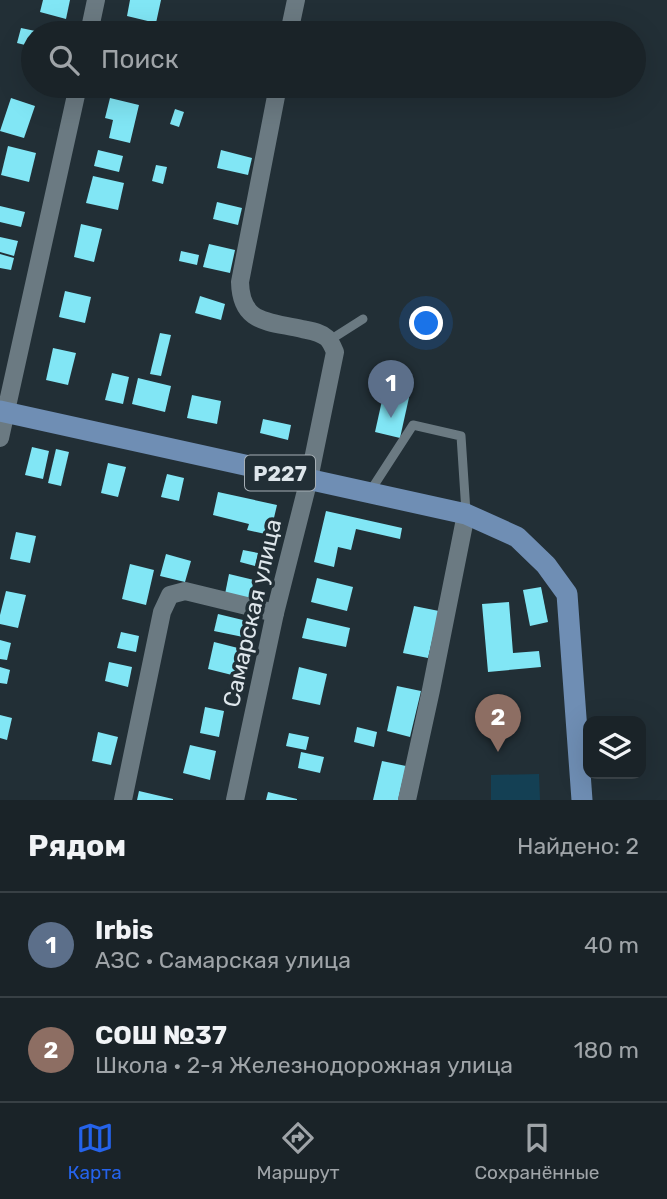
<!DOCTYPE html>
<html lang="ru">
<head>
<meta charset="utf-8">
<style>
	body { margin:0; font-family:Rubik,sans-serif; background:#232b30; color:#f1f3f6 }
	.controls { position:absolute; right:21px; bottom:21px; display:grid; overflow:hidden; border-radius:14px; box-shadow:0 7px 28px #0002 }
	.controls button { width:63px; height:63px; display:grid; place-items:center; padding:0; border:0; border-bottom:2px solid #384045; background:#1a2328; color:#f1f3f6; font:35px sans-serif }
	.you { position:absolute; left:427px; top:324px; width:24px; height:24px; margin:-18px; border:5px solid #fff; border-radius:50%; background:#1a73e8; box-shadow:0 0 0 10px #1a73e833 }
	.badge { display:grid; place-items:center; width:46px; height:46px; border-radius:50%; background:#2563eb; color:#fff; font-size:23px; font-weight:700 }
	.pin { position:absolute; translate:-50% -58px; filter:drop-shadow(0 2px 4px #0008) }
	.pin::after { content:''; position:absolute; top:37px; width:24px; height:21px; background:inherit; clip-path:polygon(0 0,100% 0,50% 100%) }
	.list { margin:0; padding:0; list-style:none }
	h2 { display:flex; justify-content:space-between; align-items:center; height:91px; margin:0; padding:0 28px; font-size:30px }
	h2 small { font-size:23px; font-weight:400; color:#9fa4a8 }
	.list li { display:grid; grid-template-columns:46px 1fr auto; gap:21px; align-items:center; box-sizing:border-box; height:105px; padding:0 28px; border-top:2px solid #384045 }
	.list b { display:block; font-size:26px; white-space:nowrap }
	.list p { margin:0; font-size:23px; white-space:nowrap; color:#9fa4a8 }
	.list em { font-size:23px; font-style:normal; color:#9fa4a8 }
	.icon { flex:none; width:38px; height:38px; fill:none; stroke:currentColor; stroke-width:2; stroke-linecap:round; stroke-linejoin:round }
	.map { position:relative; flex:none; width:667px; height:800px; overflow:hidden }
	.search { position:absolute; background:#1a2328; box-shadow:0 7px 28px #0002; left:21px; right:21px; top:21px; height:77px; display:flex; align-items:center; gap:18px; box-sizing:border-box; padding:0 24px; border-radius:38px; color:#9fa4a8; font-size:26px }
	.sheet { height:301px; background:#1a2328 }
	nav { display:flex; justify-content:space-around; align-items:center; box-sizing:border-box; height:98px; border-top:2px solid #384045; background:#1a2328; font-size:19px; color:#9fa4a8 }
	nav a { display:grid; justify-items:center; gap:4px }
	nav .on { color:#2563eb }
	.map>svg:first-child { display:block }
	.green { fill:#144054 }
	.building { fill:#81e6f5 }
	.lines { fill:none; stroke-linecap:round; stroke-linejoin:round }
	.lane { stroke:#6b7a82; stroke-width:9 }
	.street { stroke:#6b7a82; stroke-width:18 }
	.primary { stroke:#6f8eb4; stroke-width:21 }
	.labels { text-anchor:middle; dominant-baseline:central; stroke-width:7; stroke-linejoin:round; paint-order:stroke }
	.shield { fill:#222f36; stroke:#a6afb5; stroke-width:2 }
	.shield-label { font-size:21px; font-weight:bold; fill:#dee6eb }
	.street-label { font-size:23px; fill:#dee6eb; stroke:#222f36 }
</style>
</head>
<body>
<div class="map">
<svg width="667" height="800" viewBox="0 0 667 800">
	<rect width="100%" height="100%" fill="#222f36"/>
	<polygon class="green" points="539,774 540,800 491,800 491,775"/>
	<g class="building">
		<polygon points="43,0 70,0 66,19 40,12"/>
		<polygon points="130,0 161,0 156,23 127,16"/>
		<polygon points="249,26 274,32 274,33 248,33"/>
		<polygon points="21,28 40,32 33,33 33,47 17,43"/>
		<polygon points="27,52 33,54 33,72 23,70"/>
		<polygon points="112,86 132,86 130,95 110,91"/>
		<polygon points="11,98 35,106 24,138 0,131"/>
		<polygon points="110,98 139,105 130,143 109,138 113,120 105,118"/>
		<polygon points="175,109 184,112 179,127 170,124"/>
		<polygon points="8,146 36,153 29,182 1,175"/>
		<polygon points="98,150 123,156 119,172 94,166"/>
		<polygon points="221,150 252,158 248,175 217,168"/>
		<polygon points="156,165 167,167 163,184 152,181"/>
		<polygon points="93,176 124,183 118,210 86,203"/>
		<polygon points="217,202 242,208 238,225 213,219"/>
		<polygon points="0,206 25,212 21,227 0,222"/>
		<polygon points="81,224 102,229 94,262 74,257"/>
		<polygon points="0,237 18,241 14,256 0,252"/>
		<polygon points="209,244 235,250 230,273 203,267"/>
		<polygon points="181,251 199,255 197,265 179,261"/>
		<polygon points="0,254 14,258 11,270 0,268"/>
		<polygon points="65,291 91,297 85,323 59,317"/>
		<polygon points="200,296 225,304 221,320 195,313"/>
		<polygon points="160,333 171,335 161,376 150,374"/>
		<polygon points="53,348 76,353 68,385 46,380"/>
		<polygon points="112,373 129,377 123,404 105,400"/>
		<polygon points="138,378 171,386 165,412 132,404"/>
		<polygon points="385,387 410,393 400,438 375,432"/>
		<polygon points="192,395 221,401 217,424 187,418"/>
		<polygon points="263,419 291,425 288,440 260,433"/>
		<polygon points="32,447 49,451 43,479 25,475"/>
		<polygon points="56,449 69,452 61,486 48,483"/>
		<polygon points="108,463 126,467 118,497 101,493"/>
		<polygon points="167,474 184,478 179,501 161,497"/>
		<polygon points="218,492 277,505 270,535 247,530 249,524 213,515"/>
		<polygon points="326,511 402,528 400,539 356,529 351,550 338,547 334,567 314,562"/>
		<polygon points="16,532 36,536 30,563 10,559"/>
		<polygon points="243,550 258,553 255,566 240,562"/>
		<polygon points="166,554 191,561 185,582 160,576"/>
		<polygon points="130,564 154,570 146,605 122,599"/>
		<polygon points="229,574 254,580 249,600 225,594"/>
		<polygon points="317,578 353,587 347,611 311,602"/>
		<polygon points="541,587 548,622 530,626 523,590"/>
		<polygon points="6,591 26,595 18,628 0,624 0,615"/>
		<polygon points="509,602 513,653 539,651 541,667 488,672 482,604"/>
		<polygon points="414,606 439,611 428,658 403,653"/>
		<polygon points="218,614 247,621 243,637 214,631"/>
		<polygon points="307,618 350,628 346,647 302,638"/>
		<polygon points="121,632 139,636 136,652 117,648"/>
		<polygon points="0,640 11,643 7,660 0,659"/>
		<polygon points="214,642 242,649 236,676 208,669"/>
		<polygon points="109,662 132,667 128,687 105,681"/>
		<polygon points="0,667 10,670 7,684 0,683"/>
		<polygon points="299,667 327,674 320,705 292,699"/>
		<polygon points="397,686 421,691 410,737 387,731"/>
		<polygon points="205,707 224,711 219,737 200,733"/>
		<polygon points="0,715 12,718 7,740 0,738"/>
		<polygon points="357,727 377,732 374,747 354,742"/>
		<polygon points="98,732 118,737 111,765 92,761"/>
		<polygon points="289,733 309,737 306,750 286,746"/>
		<polygon points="190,745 216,751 210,780 183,773"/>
		<polygon points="301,752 324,757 320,773 298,768"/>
		<polygon points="382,761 406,766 398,800 373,800"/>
		<polygon points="139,791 173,799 173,800 137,800"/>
		<polygon points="268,792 297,799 297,800 266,800"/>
	</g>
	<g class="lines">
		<g class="lane">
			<polyline points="330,340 363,319"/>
			<polyline points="369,493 413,425 461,436 466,512"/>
		</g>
		<g class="street">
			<polyline points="89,33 96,0"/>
			<polyline points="289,33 296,0"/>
			<polyline points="0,438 78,86"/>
			<polyline points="123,800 162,612 170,595 185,591 275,613"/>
			<path d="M235,800L275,613L309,479L335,352C333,347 331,342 327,338C320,332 311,331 302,329C268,321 241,324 240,282L278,86"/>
			<polyline points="407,800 431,690 466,514"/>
		</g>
		<polyline class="primary" points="0,411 466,514 517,537 546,565 567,594 582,800"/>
	</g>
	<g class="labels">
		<rect class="shield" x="245" y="455.5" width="70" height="35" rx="5"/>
		<g class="shield-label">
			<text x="280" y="473">Р227</text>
		</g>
		<g class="street-label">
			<text transform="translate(252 613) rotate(-77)">Самарская улица</text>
		</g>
	</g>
</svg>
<div class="controls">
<button><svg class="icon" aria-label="layers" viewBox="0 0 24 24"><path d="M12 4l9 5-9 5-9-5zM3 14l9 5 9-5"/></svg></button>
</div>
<div class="you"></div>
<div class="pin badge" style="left:391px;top:418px;background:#5c6f8a">1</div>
<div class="pin badge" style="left:498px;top:752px;background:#8d6e63">2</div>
<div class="search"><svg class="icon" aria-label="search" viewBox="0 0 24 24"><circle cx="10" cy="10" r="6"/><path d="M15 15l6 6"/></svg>Поиск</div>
</div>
<section class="sheet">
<h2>Рядом<small>Найдено: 2</small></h2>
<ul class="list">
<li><span class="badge" style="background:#5c6f8a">1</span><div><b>Irbis</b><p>АЗС · Самарская улица</p></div><em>40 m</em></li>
<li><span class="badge" style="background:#8d6e63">2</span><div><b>СОШ №37</b><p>Школа · 2-я Железнодорожная улица</p></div><em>180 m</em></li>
</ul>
</section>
<nav>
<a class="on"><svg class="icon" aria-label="map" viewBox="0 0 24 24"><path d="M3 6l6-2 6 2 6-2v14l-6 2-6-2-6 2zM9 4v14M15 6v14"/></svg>Карта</a>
<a><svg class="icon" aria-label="directions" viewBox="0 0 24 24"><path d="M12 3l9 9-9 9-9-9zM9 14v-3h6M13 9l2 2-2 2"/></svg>Маршрут</a>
<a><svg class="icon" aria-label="saved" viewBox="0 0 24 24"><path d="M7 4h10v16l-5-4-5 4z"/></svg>Сохранённые</a>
</nav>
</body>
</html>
